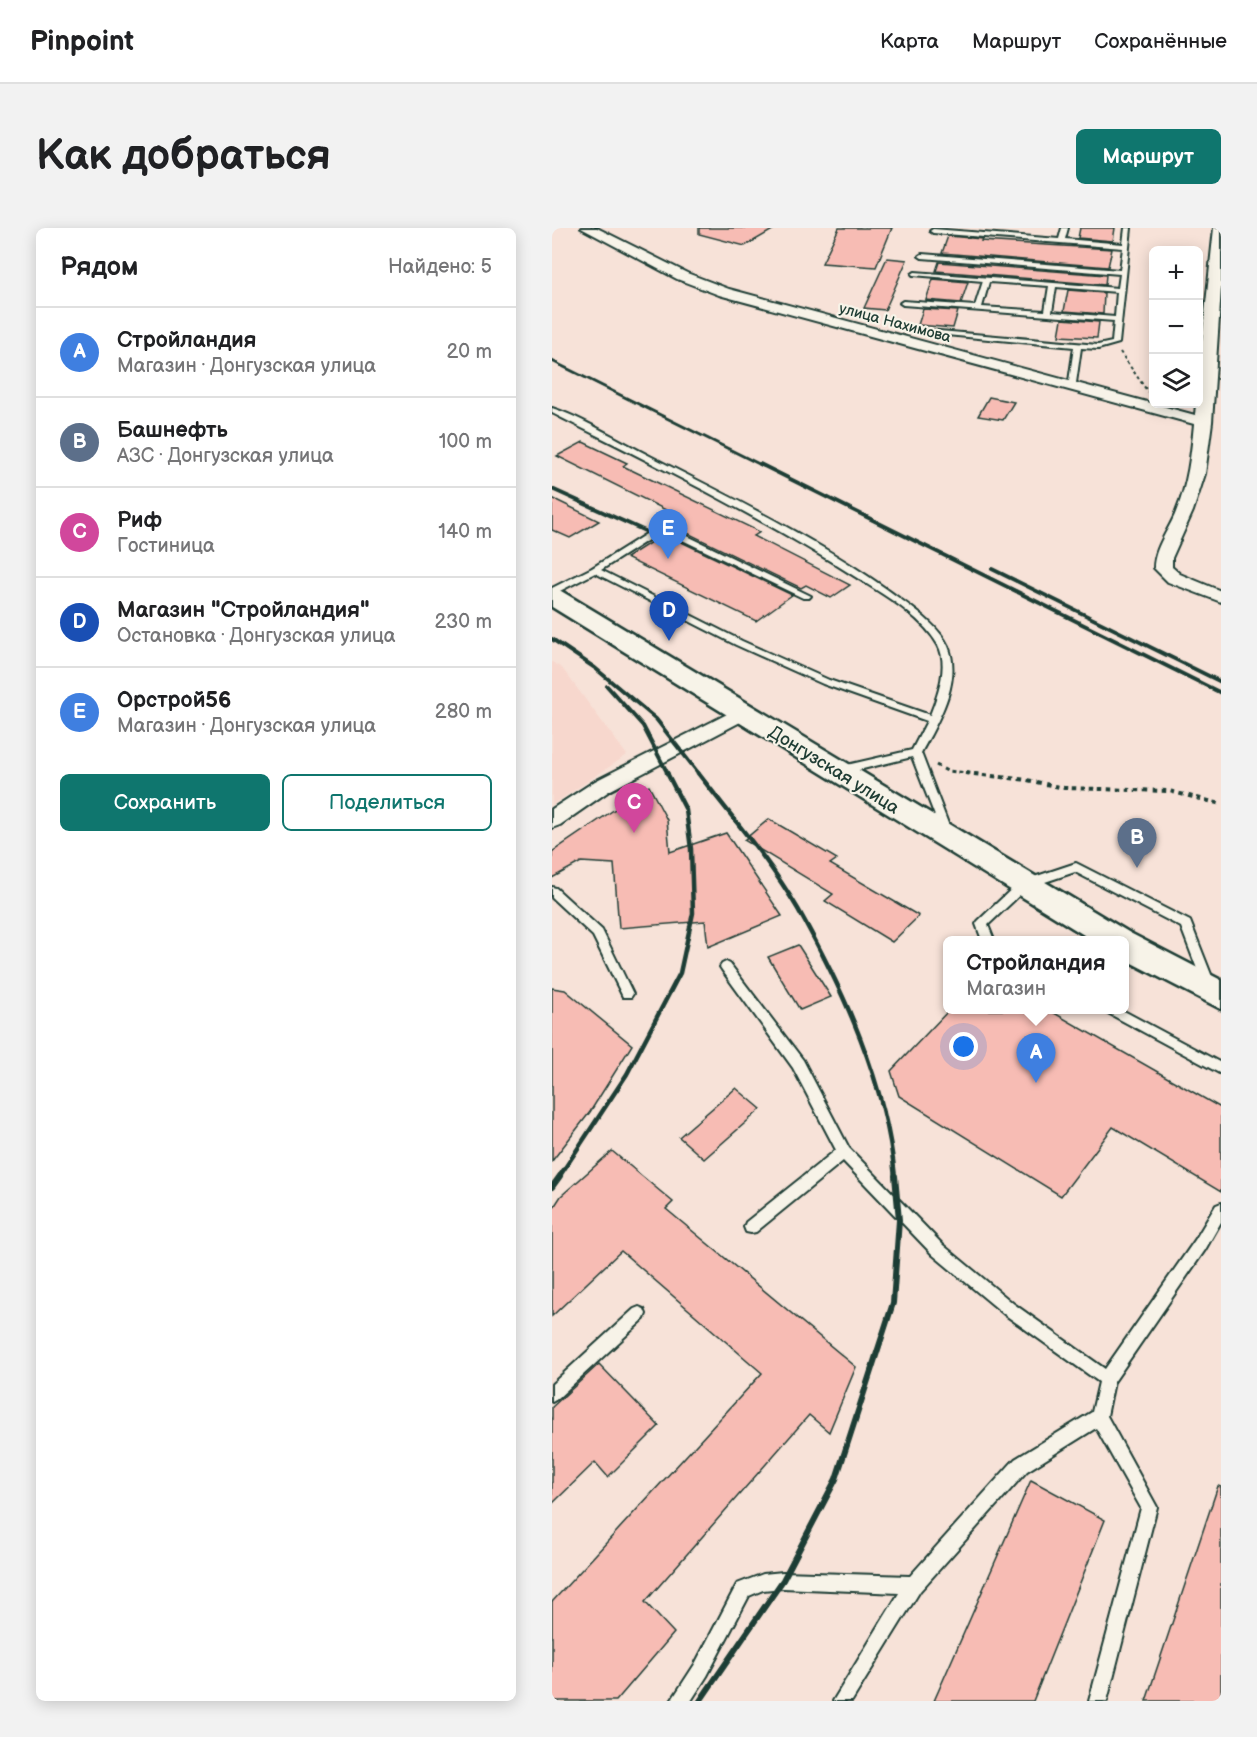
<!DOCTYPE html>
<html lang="ru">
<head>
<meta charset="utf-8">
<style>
	body { margin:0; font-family:"Balsamiq Sans",sans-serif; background:#f2f2f2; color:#202124 }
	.controls { position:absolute; right:18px; top:18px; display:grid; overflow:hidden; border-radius:9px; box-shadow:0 3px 15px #0003 }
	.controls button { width:54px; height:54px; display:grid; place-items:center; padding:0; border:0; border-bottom:2px solid #e0e0e0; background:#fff; color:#202124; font:30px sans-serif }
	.you { position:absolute; left:412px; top:819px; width:21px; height:21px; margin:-15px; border:4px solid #fff; border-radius:50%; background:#1a73e8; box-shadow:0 0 0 9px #1a73e833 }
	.badge { display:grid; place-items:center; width:39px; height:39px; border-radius:50%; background:#0f766e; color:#fff; font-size:20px; font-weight:700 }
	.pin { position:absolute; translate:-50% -50px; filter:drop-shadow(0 2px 3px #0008) }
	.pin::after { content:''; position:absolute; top:32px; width:21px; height:18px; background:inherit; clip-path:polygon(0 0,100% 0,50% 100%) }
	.popup { position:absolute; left:391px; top:708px; width:186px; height:78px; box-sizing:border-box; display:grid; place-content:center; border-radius:9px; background:#fff; filter:drop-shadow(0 2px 4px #0005); font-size:20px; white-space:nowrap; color:#757577 }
	.popup b { font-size:22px; color:#202124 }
	.popup::after { content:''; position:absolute; left:50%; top:100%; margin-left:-12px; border:12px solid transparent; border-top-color:#fff }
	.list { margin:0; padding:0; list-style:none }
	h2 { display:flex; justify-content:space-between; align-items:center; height:78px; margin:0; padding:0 24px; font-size:26px }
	h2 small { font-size:20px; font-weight:400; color:#757577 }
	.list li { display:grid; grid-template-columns:39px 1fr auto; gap:18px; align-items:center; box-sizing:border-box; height:90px; padding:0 24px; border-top:2px solid #e0e0e0 }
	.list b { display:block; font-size:22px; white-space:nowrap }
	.list p { margin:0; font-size:20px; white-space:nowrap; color:#757577 }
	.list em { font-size:20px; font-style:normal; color:#757577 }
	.actions { display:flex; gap:12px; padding:18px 24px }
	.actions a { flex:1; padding:14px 0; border:2px solid #0f766e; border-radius:9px; text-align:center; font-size:21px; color:#0f766e }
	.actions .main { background:#0f766e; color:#fff }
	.icon { flex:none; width:33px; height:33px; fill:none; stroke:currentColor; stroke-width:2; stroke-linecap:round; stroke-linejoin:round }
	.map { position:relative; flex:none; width:669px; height:1473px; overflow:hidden; border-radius:9px }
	header { display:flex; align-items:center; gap:36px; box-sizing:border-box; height:84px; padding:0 30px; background:#fff; border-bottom:2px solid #e0e0e0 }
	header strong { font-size:28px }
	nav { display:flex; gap:33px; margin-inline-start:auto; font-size:21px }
	.intro { display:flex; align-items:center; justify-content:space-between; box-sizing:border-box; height:144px; padding:0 36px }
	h1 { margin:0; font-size:42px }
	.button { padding:15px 27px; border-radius:9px; background:#0f766e; color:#fff; font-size:21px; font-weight:700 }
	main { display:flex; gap:36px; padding:0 36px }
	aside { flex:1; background:#fff; border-radius:9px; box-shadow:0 3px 15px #0003 }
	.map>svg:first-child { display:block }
	.built { fill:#f7d7cd }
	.building { fill:#f7bcb4; stroke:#1f3d34; stroke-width:1.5 }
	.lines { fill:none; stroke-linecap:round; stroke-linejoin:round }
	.service-casing { stroke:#1f3d34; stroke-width:4 }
	.minor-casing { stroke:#1f3d34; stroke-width:4 }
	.trunk-casing { stroke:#1f3d34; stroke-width:5 }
	.path-far2 { stroke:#1f3d34; stroke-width:2; stroke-dasharray:3 3; stroke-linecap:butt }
	.path-far1 { stroke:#1f3d34; stroke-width:3; stroke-dasharray:4 4; stroke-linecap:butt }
	.path { stroke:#1f3d34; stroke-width:4; stroke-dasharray:4.5 4.5; stroke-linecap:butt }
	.service { fill:#f7f3e8; fill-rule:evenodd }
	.minor { fill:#f7f3e8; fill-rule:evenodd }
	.trunk { fill:#f7f3e8; fill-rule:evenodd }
	.rail-far3 { stroke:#1f3d34; stroke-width:3 }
	.rail-far2 { stroke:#1f3d34; stroke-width:4 }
	.rail-far1 { stroke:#1f3d34; stroke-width:4.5 }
	.rail { stroke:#1f3d34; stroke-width:6 }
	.labels { text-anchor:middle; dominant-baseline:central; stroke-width:4.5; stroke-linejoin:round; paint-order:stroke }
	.far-street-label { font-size:15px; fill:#1f3d34; stroke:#f7f3e8 }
	.street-label { font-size:18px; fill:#1f3d34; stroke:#f7f3e8 }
</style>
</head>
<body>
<header>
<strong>Pinpoint</strong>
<nav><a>Карта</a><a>Маршрут</a><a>Сохранённые</a></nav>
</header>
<div class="intro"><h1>Как добраться</h1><a class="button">Маршрут</a></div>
<main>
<aside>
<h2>Рядом<small>Найдено: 5</small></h2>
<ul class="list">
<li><span class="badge" style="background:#3f7fe0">A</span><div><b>Стройландия</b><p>Магазин · Донгузская улица</p></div><em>20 m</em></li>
<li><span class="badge" style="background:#5c6f8a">B</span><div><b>Башнефть</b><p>АЗС · Донгузская улица</p></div><em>100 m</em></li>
<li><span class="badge" style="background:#d1479c">C</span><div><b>Риф</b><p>Гостиница</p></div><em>140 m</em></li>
<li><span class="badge" style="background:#1a4fb4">D</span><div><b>Магазин &quot;Стройландия&quot;</b><p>Остановка · Донгузская улица</p></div><em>230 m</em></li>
<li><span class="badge" style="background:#3f7fe0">E</span><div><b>Орстрой56</b><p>Магазин · Донгузская улица</p></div><em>280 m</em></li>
</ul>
<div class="actions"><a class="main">Сохранить</a><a>Поделиться</a></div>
</aside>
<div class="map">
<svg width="669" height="1473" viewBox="0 0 669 1473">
	<rect width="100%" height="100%" fill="#f7e2d8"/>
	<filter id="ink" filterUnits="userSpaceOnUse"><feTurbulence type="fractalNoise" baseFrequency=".0167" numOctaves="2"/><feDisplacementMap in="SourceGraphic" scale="12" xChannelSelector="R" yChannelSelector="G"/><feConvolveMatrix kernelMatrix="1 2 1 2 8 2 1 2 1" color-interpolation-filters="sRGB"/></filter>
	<g filter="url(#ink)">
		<polygon class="built" points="0,434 10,440 75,527 0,577"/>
		<g class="building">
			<polygon points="147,0 224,0 193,18 147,6"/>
			<polygon points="287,0 340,0 324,39 270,35"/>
			<polygon points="528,0 563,0 561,13 526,10"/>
			<polygon points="396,8 430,11 429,13 560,21 556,39 390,25"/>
			<polygon points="335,30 355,32 333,82 312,80"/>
			<polygon points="387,34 554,47 553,57 384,43"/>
			<polygon points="381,51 416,54 409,75 374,72"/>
			<polygon points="516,62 552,65 551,86 512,83"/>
			<polygon points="371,81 406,83 401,100 366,97"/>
			<polygon points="510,91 547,94 545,110 507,108"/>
			<polygon points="437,169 462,174 451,192 426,188"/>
			<polygon points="31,214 75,235 71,238 208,304 202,308 298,357 279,370 254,357 249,360 123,299 134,292 5,228"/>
			<polygon points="0,270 47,293 18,310 0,302"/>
			<polygon points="107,309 119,309 240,367 204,393 74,330"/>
			<polygon points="97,558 115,592 118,624 174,605 230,688 156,719 153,693 67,700 62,636 29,634 0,650 0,624"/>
			<polygon points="217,591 285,631 278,636 367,688 340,714 273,673 281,666 192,612"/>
			<polygon points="246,717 279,769 248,782 216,729"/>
			<polygon points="0,760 13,762 80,817 38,884 0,933"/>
			<polygon points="397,782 497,782 669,880 669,964 561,899 509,968 347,868 339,843"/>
			<polygon points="184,860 209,881 152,931 127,909"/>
			<polygon points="60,923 121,974 114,981 304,1139 277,1204 257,1187 93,1374 122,1405 64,1473 0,1473 0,1374 210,1145 69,1023 0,1088 0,982 9,968"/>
			<polygon points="47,1136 107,1198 56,1249 43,1234 0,1276 0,1179"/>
			<polygon points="479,1252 553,1292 481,1473 382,1473"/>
			<polygon points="666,1258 669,1259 669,1473 594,1473"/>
		</g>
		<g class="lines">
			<defs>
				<g id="service">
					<path d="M510,0H516L513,11L571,16L573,0H579L567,115L546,121L529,120L523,162L516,160L522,119L363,104V102L365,101L546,117L560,114L562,93L351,77L348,75L351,73L423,78L431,53L361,47L360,46L363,44L566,60L568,46L370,30L367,28L370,26L568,42L571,20L381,5L378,3L381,1L507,11ZM437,54L497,58L493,83L430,79ZM504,59L565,64L563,89L500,84Z"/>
					<path d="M0,180C31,190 68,213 98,228C184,272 274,315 351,373C366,384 388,400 396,418C411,453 385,495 369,525L400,606L399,609L395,610L390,606L360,529L286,547L281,543L286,539L360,522L375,493L271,456L184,417L43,345L0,367V360L40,340L99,303L121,301L259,368L257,370H251L120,307H104L49,342L190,413L277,452L378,487C386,467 397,437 386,417C370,388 329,365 302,348C205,287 102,236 0,185Z"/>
					<polygon points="524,635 638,693 664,759 662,762 654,762 652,759 629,699 523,644 475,660 436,697 442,712 430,712 424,696 426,693 467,654"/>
					<polygon points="0,659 4,660 50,702 81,766 79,769 71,769 41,708 0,670"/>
					<polygon points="174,734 178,736 251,832 297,920 391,1017 462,1076 553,1141 643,1012 664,977 669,975 669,994 653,1022 562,1154 555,1188 605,1279 555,1473 537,1473 589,1280 544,1200 475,1243 368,1363 300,1473 281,1473 347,1365 231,1360 211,1362 197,1368 155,1448 139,1473 119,1473 143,1436 185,1356 211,1346 231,1344 358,1348 463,1231 540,1184 547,1154 452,1086 381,1027 291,933 204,1004 199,1005 194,1004 192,999 194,994 284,922 241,840 170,742 168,739 170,736"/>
					<polygon points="554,782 570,782 669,835 669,846 556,785"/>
					<polygon points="87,1079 92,1081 94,1086 92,1091 5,1171 0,1174 0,1156 82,1081"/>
				</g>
				<g id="minor">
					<path d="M29,0H45L135,45L177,61L643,187L644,176H646V151L662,0H669V60L660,194L653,246L641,283L620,330V339L628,346L669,363V374L616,354L602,340C602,320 617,302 624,284C636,255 639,227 642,196L167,67L125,51Z"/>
					<polygon points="189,479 196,480 199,485 196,490 57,563 8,597 0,600 0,581 43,553"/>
				</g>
				<polygon id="trunk" points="0,361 9,363 578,705 669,752 669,781 572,731 572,712 540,712 0,379"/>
			</defs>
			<use href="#service" class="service-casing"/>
			<use href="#minor" class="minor-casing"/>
			<use href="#trunk" class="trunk-casing"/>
			<polyline class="path-far2" points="568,124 596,164"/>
			<polyline class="path-far1" points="384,537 395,543 426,546"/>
			<polyline class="path" points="413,545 475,552 512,560 617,563 669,576"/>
			<use href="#service" class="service"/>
			<use href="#minor" class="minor"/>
			<use href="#trunk" class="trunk"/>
			<polyline class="rail-far3" points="0,133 211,238"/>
			<g class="rail-far2">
				<polyline points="208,236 669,465"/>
				<polyline points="0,261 93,303"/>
				<polyline points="440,341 669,454"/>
				<polyline points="0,411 43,440 104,491 147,546"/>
				<polyline points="55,458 91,498 116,546"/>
			</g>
			<g class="rail-far1">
				<path d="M146,545C180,589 218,633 246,681C292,763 334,855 343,949"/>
				<polyline points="7,949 75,846 128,745 141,685 139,621 134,582 115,545"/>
			</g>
			<g class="rail">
				<polyline points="0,959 8,948"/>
				<polyline points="148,1473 231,1352 284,1251 341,1075 347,992 343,948"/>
			</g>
		</g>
	</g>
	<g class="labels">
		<g class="far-street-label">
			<text transform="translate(343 95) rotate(15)">улица Нахимова</text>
		</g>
		<g class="street-label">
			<text transform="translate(282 542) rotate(32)">Донгузская улица</text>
		</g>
	</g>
</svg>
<div class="controls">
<button>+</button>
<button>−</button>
<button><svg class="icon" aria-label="layers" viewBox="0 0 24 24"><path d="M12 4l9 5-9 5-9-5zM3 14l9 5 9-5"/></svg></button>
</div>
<div class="you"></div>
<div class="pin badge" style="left:484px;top:855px;background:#3f7fe0">A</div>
<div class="popup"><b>Стройландия</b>Магазин</div>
<div class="pin badge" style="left:585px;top:640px;background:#5c6f8a">B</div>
<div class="pin badge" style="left:82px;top:605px;background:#d1479c">C</div>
<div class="pin badge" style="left:117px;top:413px;background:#1a4fb4">D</div>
<div class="pin badge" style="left:116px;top:331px;background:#3f7fe0">E</div>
</div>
</main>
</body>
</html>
